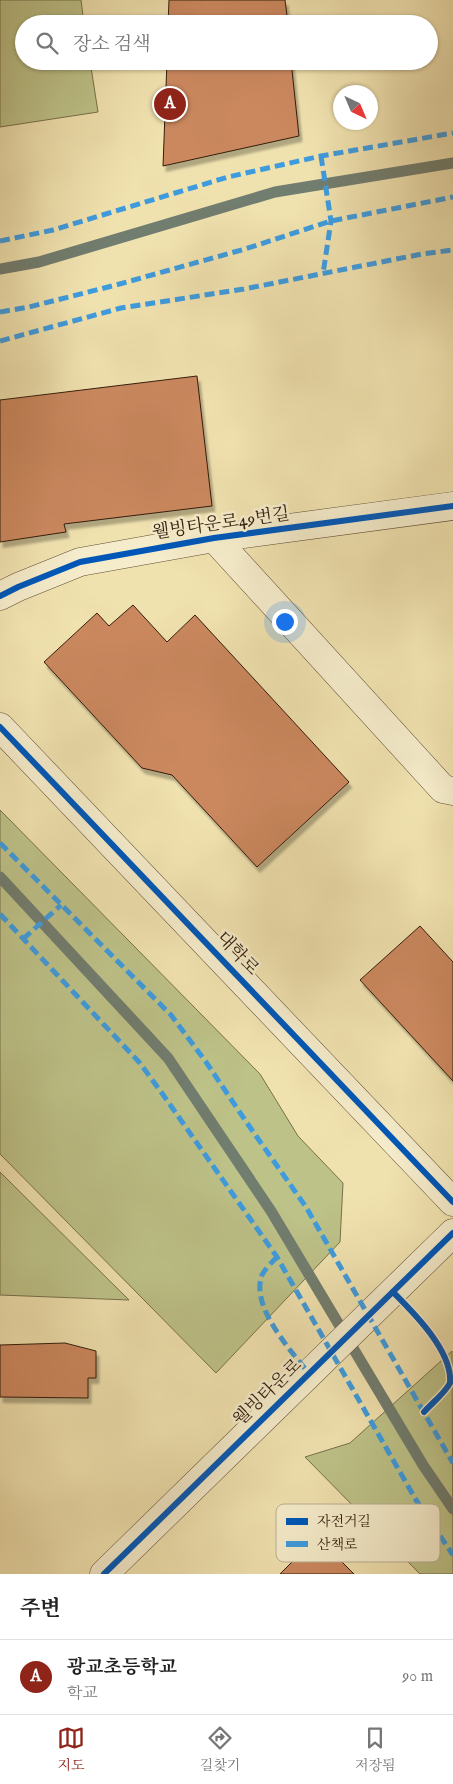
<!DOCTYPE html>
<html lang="ko">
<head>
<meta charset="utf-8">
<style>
	body { margin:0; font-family:"IM FELL English","Noto Serif KR",serif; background:#f2f2f2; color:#222 }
	.compass { position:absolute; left:333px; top:85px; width:45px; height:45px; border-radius:50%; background:#fff; box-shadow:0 1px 4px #0004; rotate:136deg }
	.you { position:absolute; left:284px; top:621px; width:18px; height:18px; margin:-12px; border:4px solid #fff; border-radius:50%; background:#1a73e8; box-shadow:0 0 0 8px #1a73e833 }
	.badge { display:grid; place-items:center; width:32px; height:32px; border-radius:50%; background:#8f2418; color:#fff; font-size:16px; font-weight:700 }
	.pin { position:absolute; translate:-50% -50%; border:2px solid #fff; box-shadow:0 1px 5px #0006 }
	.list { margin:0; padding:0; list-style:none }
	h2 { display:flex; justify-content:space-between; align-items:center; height:65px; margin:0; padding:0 20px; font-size:21px }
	h2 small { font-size:16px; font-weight:400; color:#767676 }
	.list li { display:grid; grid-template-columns:32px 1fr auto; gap:15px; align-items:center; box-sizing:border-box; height:75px; padding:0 20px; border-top:1px solid #e0e0e0 }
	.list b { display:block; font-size:19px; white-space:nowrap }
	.list p { margin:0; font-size:16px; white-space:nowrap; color:#767676 }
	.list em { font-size:16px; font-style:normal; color:#767676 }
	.icon { flex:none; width:28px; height:28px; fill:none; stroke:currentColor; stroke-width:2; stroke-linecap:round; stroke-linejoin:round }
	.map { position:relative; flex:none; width:453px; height:1574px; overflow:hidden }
	.search { position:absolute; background:#fff; box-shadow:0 1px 4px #0004; left:15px; right:15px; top:15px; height:55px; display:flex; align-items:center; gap:12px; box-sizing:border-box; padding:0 18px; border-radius:28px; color:#767676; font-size:19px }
	.sheet { height:140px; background:#fff }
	nav { display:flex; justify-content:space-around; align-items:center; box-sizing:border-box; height:70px; border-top:1px solid #e0e0e0; background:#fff; font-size:14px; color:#767676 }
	nav a { display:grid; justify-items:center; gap:2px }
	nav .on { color:#8f2418 }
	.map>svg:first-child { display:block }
	.green { fill:#bdc288; stroke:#78704a }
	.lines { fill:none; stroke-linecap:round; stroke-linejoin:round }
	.stream { stroke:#717d6f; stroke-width:11 }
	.building { fill:#cb885e; stroke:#331d0d; filter:url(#shadow) }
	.minor-casing { stroke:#624e36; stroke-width:29 }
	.tertiary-casing { stroke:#624e36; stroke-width:29 }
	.minor { stroke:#f5eccb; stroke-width:28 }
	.tertiary { stroke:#f5eccb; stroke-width:28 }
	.quiet { stroke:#3e9bde; stroke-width:5; stroke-dasharray:10 5; stroke-linecap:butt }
	.cycleway-casing { stroke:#f5eccb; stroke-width:9 }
	.cycleway { stroke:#0057b8; stroke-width:6 }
	.labels { text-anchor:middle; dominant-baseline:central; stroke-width:5; stroke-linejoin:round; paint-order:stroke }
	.street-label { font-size:18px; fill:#331d0d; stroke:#f5eccb }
	.key { fill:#f5eccb; stroke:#bbae92; stroke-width:1 }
	.key-label { font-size:14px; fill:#331d0d }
</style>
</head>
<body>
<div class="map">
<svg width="453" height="1574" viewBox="0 0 453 1574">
	<defs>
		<filter id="shadow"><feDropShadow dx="3" dy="5.5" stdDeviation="1" flood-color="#0004"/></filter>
	</defs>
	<rect width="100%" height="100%" fill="#f0e2af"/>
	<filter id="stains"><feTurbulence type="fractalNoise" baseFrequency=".004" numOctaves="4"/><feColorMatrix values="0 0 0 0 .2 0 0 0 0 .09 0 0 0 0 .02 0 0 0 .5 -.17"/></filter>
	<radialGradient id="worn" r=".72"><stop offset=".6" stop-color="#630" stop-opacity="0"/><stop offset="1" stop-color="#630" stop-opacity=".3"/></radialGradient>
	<g class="green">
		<polygon points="0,0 81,0 84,24 24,24 24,61 90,61 98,112 0,127"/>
		<polygon points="0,810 260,1074 298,1136 343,1183 340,1242 216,1373 0,1154"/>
		<polygon points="0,1172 129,1300 0,1295"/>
		<polygon points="452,1351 453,1574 420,1574 305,1457 350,1443"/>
	</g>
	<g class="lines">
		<g class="stream">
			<polyline points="0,269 39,262 275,192 453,163"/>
			<polyline points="0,877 168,1058 271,1211 423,1465 453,1509"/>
		</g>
	</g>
	<g class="building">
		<polygon points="169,0 285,0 288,24 168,24"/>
		<polygon points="167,61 291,61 299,136 163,166"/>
		<polygon points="197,376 212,506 64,524 66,532 0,542 0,400"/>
		<polygon points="133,605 167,642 195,615 349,782 257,867 172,775 142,768 44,662 97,613 109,626"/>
		<polygon points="420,926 453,962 453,1081 360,980"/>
		<polygon points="65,1343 96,1351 96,1378 88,1378 88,1398 0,1397 0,1345"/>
		<polygon points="317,1537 354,1574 280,1574"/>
	</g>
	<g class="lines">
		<defs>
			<g id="minor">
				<polyline points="214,538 443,789 453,791"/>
				<polyline points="0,596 18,587 80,562 214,538 453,506"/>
				<polyline points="104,1574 453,1233"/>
			</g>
			<polyline id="tertiary" points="0,727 453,1202"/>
		</defs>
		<use href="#minor" class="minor-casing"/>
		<use href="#tertiary" class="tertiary-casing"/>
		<use href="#minor" class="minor"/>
		<use href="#tertiary" class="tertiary"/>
		<g class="quiet">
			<polyline points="321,156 331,221 323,274"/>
			<polyline points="0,241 53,230 228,177 321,156 453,133"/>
			<polyline points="0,312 29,307 116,285 245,249 331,221 453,197"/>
			<polyline points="0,341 121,308 244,289 422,254 453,250"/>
			<polyline points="0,843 171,1015 206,1062 247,1123 306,1207 453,1463"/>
			<polyline points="0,914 139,1062 159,1089 277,1257 416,1500 453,1555"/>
			<polyline points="23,939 61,905"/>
			<path d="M277,1257C272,1262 265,1269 262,1275C250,1307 291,1350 309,1374"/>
		</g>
		<defs>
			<g id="cycleway">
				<polyline points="0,596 18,587 80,562 214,538 453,506"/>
				<polyline points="0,727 453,1202"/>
				<path d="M393,1292C412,1311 453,1351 450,1383C445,1393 432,1403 424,1412"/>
				<polyline points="104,1574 453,1233"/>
			</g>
		</defs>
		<use href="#cycleway" class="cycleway-casing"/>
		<use href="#cycleway" class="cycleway"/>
	</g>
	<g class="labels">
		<g class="street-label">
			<text transform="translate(221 524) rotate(-8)">웰빙타운로49번길</text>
			<text transform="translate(237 954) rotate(46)">대학로</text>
			<text transform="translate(268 1393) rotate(-44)">웰빙타운로</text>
		</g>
	</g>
	<rect x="276" y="1504" width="164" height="58" rx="8" class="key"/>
	<rect x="286" y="1518" width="22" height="7" fill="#0057b8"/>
	<rect x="286" y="1541" width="22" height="6" fill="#3e9bde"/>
	<g class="key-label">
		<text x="317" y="1526">자전거길</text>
		<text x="317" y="1549">산책로</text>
	</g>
	<rect width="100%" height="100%" filter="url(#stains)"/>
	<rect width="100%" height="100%" fill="url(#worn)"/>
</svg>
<svg class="compass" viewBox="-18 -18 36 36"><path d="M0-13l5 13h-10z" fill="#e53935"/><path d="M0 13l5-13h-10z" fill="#767676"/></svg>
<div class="you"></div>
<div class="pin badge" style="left:170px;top:104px">A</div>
<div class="search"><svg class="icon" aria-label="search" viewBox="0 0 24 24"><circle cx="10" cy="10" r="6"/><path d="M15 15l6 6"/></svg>장소 검색</div>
</div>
<section class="sheet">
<h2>주변<small></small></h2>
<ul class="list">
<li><span class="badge">A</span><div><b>광교초등학교</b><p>학교</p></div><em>90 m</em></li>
</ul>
</section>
<nav>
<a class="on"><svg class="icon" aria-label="map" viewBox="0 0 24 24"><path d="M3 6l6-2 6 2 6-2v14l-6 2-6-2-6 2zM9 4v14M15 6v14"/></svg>지도</a>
<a><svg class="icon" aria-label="directions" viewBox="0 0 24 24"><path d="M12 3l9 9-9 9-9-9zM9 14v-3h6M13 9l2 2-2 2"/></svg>길찾기</a>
<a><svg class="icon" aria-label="saved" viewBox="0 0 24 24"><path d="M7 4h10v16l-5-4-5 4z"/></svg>저장됨</a>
</nav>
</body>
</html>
